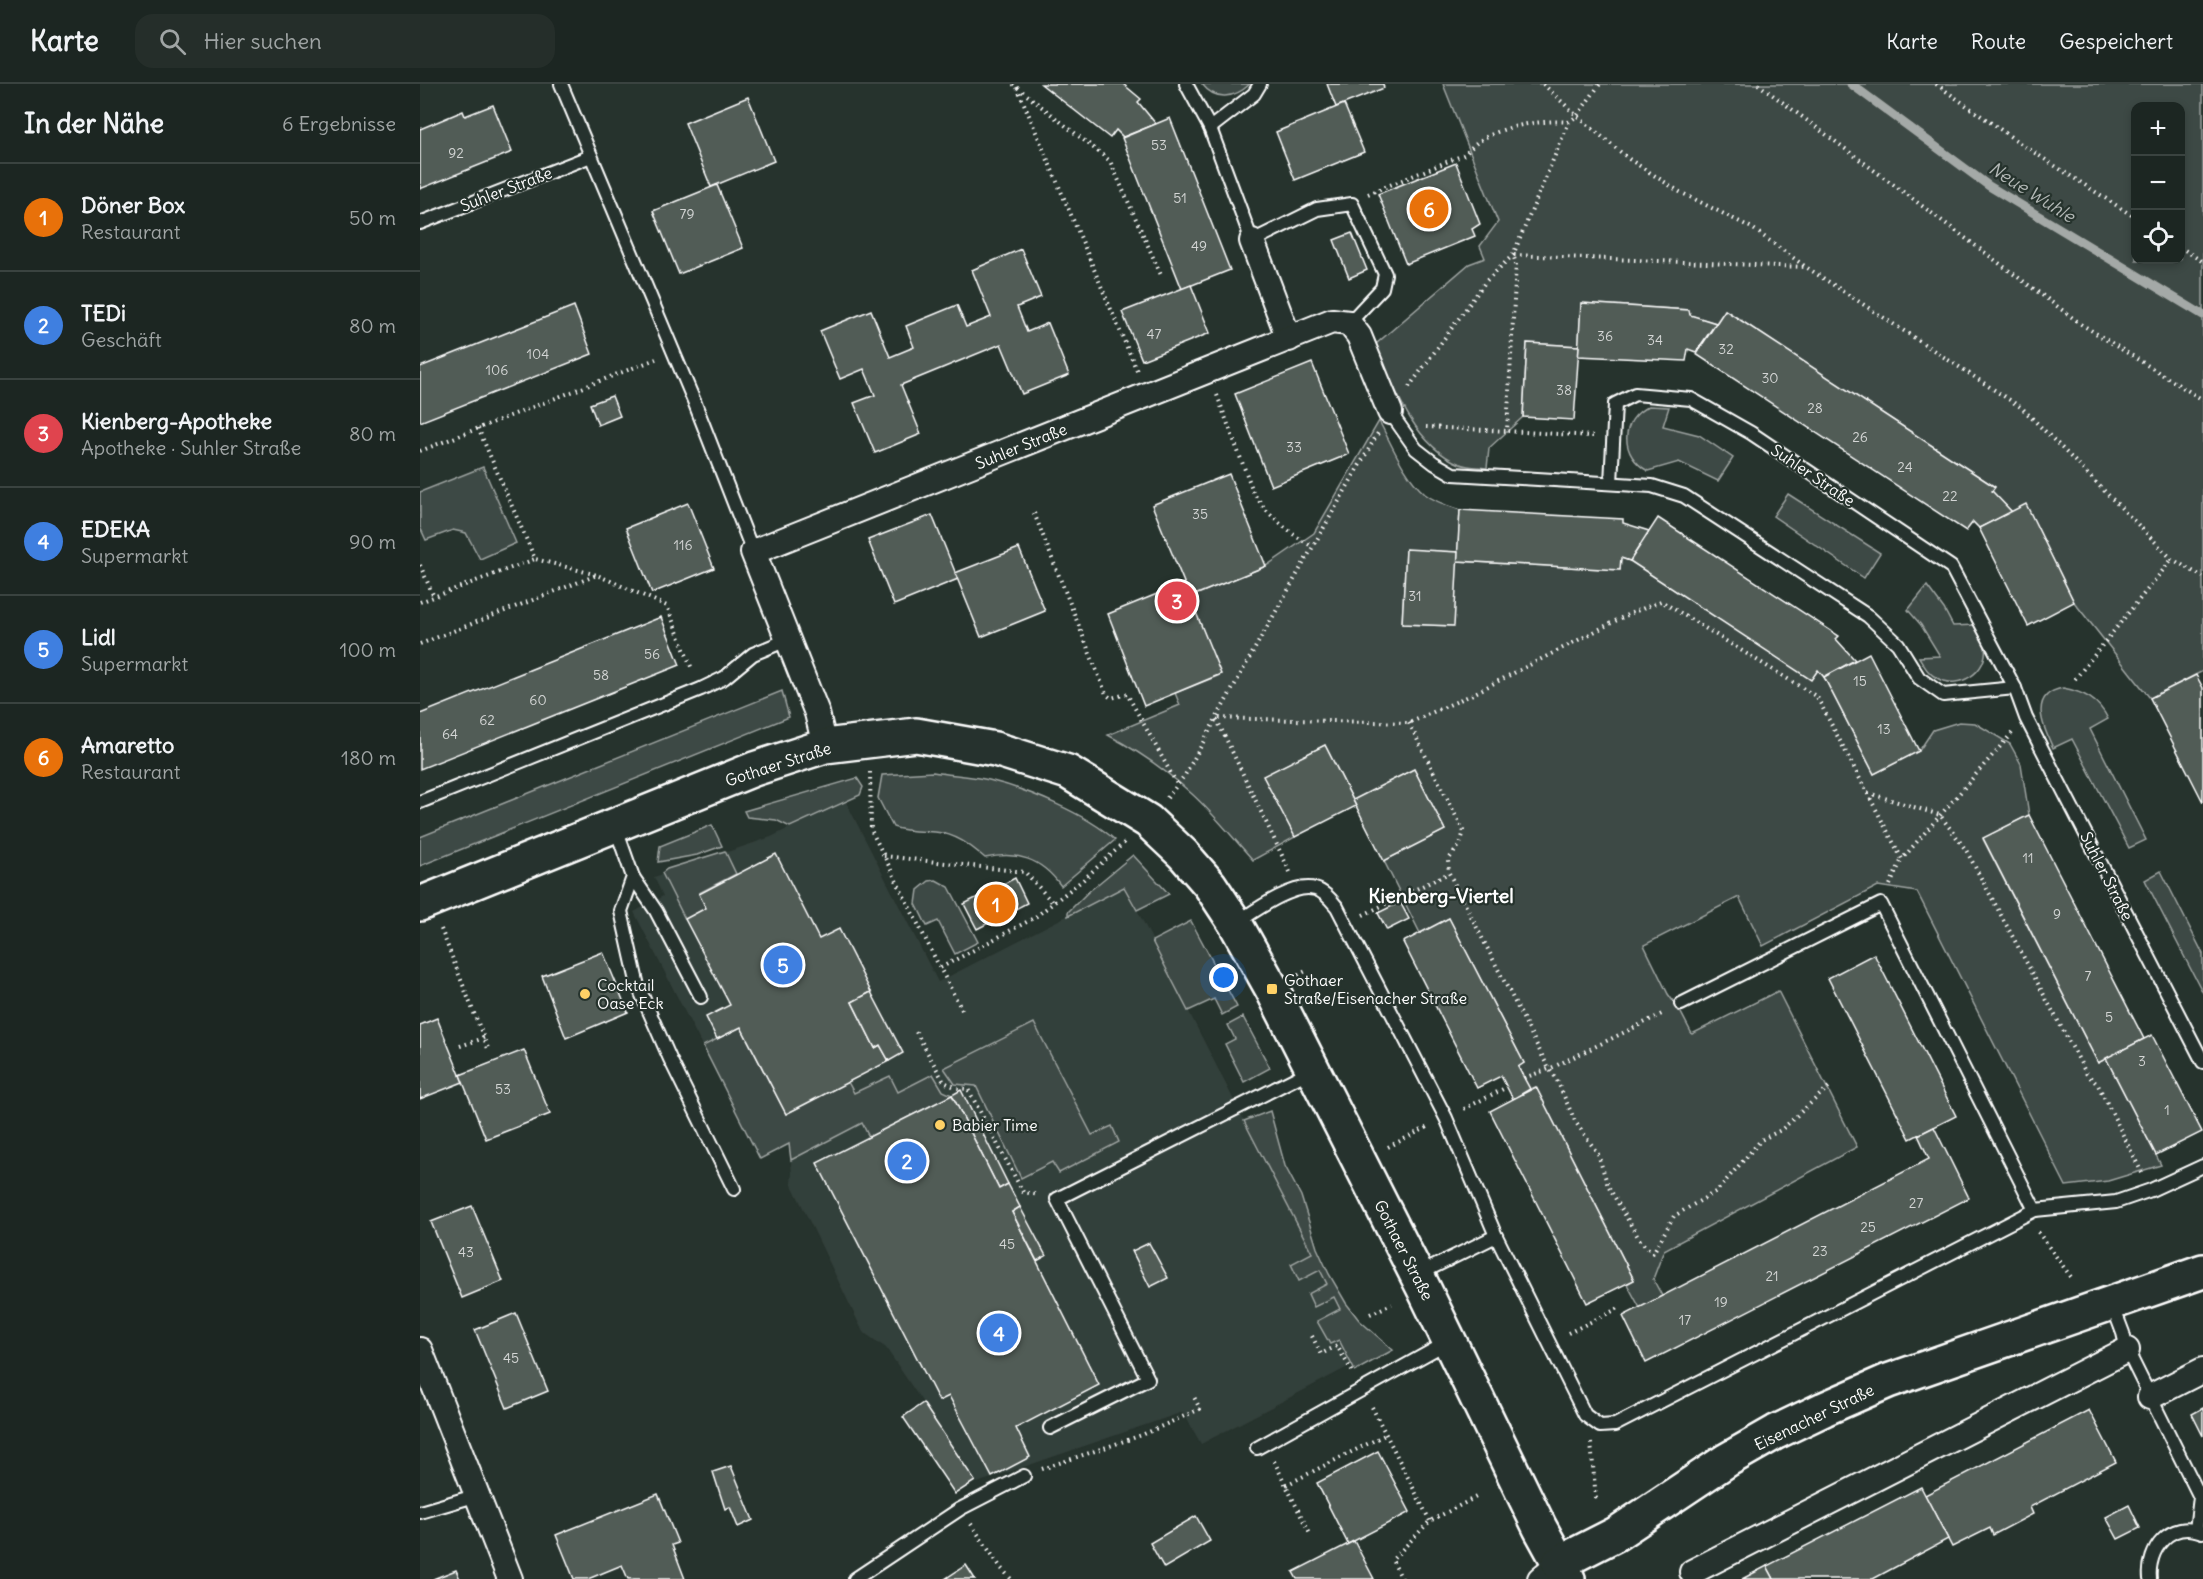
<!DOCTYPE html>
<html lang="de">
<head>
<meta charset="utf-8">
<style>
	body { margin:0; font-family:Delius,sans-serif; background:#252e2a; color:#f1f3f6 }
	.controls { position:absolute; right:18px; top:18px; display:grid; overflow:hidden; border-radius:12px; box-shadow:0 3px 9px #0003 }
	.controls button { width:54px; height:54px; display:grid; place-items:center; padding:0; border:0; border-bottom:2px solid #3a4340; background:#1c2622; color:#f1f3f6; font:30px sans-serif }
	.you { position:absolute; left:804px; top:894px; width:21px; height:21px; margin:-15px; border:4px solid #fff; border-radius:50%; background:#1a73e8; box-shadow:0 0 0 9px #1a73e833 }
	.badge { display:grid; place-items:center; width:39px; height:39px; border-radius:50%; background:#1a73e8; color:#fff; font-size:20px; font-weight:700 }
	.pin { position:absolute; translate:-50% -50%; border:3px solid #fff; box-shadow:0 2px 6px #0006 }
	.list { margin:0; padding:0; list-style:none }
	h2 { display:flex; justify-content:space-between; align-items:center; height:78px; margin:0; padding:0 24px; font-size:26px }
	h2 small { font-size:20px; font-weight:400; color:#a0a5a5 }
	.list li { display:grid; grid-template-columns:39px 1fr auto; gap:18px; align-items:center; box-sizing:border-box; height:108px; padding:0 24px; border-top:2px solid #3a4340 }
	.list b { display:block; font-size:22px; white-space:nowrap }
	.list p { margin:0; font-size:20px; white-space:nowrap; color:#a0a5a5 }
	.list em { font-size:20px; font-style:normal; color:#a0a5a5 }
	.icon { flex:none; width:33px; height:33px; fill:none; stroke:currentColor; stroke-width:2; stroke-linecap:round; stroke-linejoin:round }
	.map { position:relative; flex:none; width:1783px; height:1495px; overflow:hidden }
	header { display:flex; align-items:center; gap:36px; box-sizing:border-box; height:84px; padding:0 30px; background:#1c2622; border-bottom:2px solid #3a4340 }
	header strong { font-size:28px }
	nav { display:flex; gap:33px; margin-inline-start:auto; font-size:21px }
	.search { width:420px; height:54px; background:#252e2a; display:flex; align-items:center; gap:15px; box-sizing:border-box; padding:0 21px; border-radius:18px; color:#a0a5a5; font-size:22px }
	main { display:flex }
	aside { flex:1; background:#1c2622 }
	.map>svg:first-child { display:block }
	.built { fill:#333f3a }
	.green { fill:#3e4944; stroke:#9ea4a2; stroke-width:1.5; fill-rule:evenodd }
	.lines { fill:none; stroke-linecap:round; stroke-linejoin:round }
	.stream { stroke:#a4a9a7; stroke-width:9 }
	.building { fill:#515c57; stroke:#fff; stroke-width:1.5 }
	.lane-casing { stroke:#fff; stroke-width:16 }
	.street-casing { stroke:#fff; stroke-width:28 }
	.secondary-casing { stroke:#fff; stroke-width:38 }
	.path { stroke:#fff; stroke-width:4; stroke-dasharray:1.5 4.5; stroke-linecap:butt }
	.lane { stroke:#26332d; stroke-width:12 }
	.street { stroke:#26332d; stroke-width:24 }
	.secondary { stroke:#26332d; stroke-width:33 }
	.poi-dot { fill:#ffd166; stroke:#26332d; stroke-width:2 }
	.labels { text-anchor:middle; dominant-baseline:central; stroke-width:4.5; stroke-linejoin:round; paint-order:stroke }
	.number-label { font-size:14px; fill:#d4d6d5 }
	.street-label { font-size:16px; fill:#fff; stroke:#26332d }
	.poi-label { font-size:16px; fill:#fff; stroke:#26332d; text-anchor:start }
	.water-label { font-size:18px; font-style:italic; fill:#b3b8b6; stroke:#26332d }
	.quarter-label { font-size:20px; font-weight:bold; fill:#fff; stroke:#26332d }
</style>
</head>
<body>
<header>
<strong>Karte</strong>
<div class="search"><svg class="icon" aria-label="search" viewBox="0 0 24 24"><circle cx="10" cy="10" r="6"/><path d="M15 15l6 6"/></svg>Hier suchen</div>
<nav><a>Karte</a><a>Route</a><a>Gespeichert</a></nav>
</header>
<main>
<aside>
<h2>In der Nähe<small>6 Ergebnisse</small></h2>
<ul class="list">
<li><span class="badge" style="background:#e8710a">1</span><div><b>Döner Box</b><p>Restaurant</p></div><em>50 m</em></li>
<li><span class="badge" style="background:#3f7fe0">2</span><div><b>TEDi</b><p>Geschäft</p></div><em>80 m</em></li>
<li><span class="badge" style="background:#e0444e">3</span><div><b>Kienberg-Apotheke</b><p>Apotheke · Suhler Straße</p></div><em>80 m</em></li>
<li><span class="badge" style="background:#3f7fe0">4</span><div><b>EDEKA</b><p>Supermarkt</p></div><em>90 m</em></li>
<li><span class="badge" style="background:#3f7fe0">5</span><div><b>Lidl</b><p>Supermarkt</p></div><em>100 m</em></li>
<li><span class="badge" style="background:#e8710a">6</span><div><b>Amaretto</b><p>Restaurant</p></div><em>180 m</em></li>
</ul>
</aside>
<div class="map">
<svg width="1783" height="1495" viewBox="0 0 1783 1495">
	<rect width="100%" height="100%" fill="#26332d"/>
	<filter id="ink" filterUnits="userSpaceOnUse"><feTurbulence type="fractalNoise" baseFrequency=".0167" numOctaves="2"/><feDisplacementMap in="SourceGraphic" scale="12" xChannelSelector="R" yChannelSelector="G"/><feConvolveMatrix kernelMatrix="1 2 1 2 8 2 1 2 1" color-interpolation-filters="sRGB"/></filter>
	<g filter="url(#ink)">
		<polygon class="built" points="425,716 518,898 705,802 945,1274 781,1360 763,1328 557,1399 466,1264 443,1248 371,1099 372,1089 369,1061 340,1075 214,828 243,812 234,793 351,753"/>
		<g class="green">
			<path d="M782,0H830C814,15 795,17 782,0Z"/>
			<path d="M1023,0H1783V587L1730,614L1654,518L1606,421L1592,428L1572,407L1575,403L1305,226L1296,239L1270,231L1269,226L1161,219L1159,262L1107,259L1103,333L1069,364L1067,384C1059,383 1048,383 1040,380C994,362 973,302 956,260L1049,180L1065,174L1060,162L1078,138ZM1716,22H1760V176H1716Z"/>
			<path d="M1229,322L1249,323L1243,342L1279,351L1313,374L1298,397L1259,378L1228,387C1200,372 1199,336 1229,322Z"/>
			<path d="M959,337C972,361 984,392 1005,410C1015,418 1028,422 1040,426L1038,468L986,466L982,540L1033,542L1037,477L1200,486L1201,474L1210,477L1391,595L1398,586L1404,593L1454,690L1499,667L1513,646L1539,638L1555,639L1590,660L1601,680L1609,731L1563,755L1678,979L1686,974L1741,1081L1688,1097L1646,1102L1497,808L1458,802L1343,862L1319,813L1224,861L1248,910L1260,927L1272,950L1358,907L1437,1063L1244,1166L1233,1195L1242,1212L1220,1224L1207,1200L1214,1196L1116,1003L1110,1005L1098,983L1104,979L1029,834L1000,849L964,777L1025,746L994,685L933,716L905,661L844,692L875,753L833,776C813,754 794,730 772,710C747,687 718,667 688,651L760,621L755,609L800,591L770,513L846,482L894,449Z"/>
			<polygon points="63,383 96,459 60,475 46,449 33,446 6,456 0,443 0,408"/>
			<polygon points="1368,410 1460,469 1444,494 1353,432"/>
			<path d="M1507,502L1524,525L1533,542L1555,541C1558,547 1563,555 1565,562C1569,588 1538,607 1517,594C1508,590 1504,581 1499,573L1520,572L1501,541L1488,526Z"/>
			<path d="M1643,604C1664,608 1679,616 1688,635L1670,645L1726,756L1709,764L1652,655L1633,664C1623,643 1608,610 1643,604Z"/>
			<polygon points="362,607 369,633 0,782 0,753"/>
			<path d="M513,688C531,691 551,692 569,696C606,705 667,730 695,756L641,802C621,774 597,767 565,774C550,761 536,750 515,748C500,747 488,748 473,743L458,714L462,691Z"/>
			<polygon points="437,694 443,703 440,711 370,743 356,736 327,733 324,727"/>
			<polygon points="292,741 302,762 277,771 238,778 240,762"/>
			<polygon points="305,767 316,790 279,809 286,824 265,835 242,789 247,785"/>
			<polygon points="713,771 749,810 717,826 704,803 648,832 648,828 667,809"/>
			<polygon points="1741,787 1783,870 1783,909 1725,796"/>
			<polygon points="516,796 529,803 558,858 535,870 518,837 507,842 496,820 498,806 509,797"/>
			<polygon points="771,837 817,923 802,931 794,915 768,927 732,857"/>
			<polygon points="823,933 850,984 824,998 805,960 815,955 808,941"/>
			<polygon points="614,939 672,1051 692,1042 699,1058 639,1089 632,1078 601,1094 556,1002 535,1000 524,984"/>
			<polygon points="321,943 366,1030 428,998 434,1009 470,992 478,1008 513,990 523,1007 532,1011 449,1053 442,1039 371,1076 369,1060 340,1075 283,962"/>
			<polygon points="850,1027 865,1082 881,1112 897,1164 909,1190 926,1219 939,1236 973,1266 935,1287 919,1256 910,1260 897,1237 920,1225 914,1213 894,1223 888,1210 907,1200 900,1186 879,1197 871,1180 892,1169 824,1037"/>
		</g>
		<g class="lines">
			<polyline class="stream" points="1431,0 1569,102 1783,231"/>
		</g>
		<g class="building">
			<polygon points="621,0 703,0 721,15 718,18 736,40 703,53 696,46 690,54"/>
			<polygon points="907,0 963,0 964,4 916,23"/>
			<polygon points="328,13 354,77 291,103 265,39"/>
			<polygon points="924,20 944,68 875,96 856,48"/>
			<polygon points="73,21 92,68 0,105 0,45 43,27 45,32"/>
			<polygon points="750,34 810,186 762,205 702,54"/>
			<polygon points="1036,79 1060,140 1052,145 1055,152 986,180 958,110"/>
			<polygon points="297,101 323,164 259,190 233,127"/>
			<polygon points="932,149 947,186 929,194 914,156"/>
			<polygon points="601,165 621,213 597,223 607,248 628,239 649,291 602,310 581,260 481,301 501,350 455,369 434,319 455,311 444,285 420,295 400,247 451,226 470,273 494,263 486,242 537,221 546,243 571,233 552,186"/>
			<polygon points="771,201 790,249 722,276 702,228"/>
			<polygon points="1161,219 1269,226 1270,231 1296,239 1276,268 1268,265 1266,277 1158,272"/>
			<polygon points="154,222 172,270 0,338 0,283"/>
			<polygon points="1305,226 1575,403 1572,407 1592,428 1559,444 1553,438 1546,447 1276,270"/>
			<polygon points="1107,259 1159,262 1154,336 1103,333"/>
			<polygon points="892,279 929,370 851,402 815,310"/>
			<polygon points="192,312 200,332 178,341 170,320"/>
			<polygon points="809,390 846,482 770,513 732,421"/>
			<polygon points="268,419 294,484 232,509 206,444"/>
			<polygon points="1606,420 1654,518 1608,542 1559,444"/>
			<polygon points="1040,426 1203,435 1203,439 1229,447 1210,477 1201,474 1200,486 1037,477"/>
			<polygon points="512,431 538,495 474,521 448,456"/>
			<polygon points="1238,434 1419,552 1416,555 1435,576 1404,593 1398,586 1391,596 1210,477"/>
			<polygon points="599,464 625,527 561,553 535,489"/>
			<polygon points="986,465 1038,468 1034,542 982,540"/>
			<polygon points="764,499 801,590 724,622 688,530"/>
			<polygon points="241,533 260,581 0,685 0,630"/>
			<polygon points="1449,569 1499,667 1454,690 1404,593"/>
			<polygon points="1776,591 1783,604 1783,718 1730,614"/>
			<polygon points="905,661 936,722 875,753 843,692"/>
			<polygon points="994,685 1025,746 964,777 933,716"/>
			<polygon points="1609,731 1724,955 1678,979 1563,754"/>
			<polygon points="356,770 399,855 419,845 451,908 432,918 455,964 460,961 469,977 366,1030 321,943 297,955 286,933 310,921 265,835 286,824 279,810"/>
			<polygon points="595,794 607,819 557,845 544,820"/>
			<polygon points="980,818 989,835 967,846 958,829"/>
			<polygon points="1029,834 1104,979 1098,983 1110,1005 1093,1015 1081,992 1057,1004 983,858"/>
			<polygon points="183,868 208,928 146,954 122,892"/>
			<polygon points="1454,870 1536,1032 1490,1055 1408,894"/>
			<polygon points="451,908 483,969 469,977 460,961 455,964 432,918"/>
			<polygon points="17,934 43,998 0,1015 0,941"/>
			<polygon points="1732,951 1782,1048 1736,1071 1686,974"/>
			<polygon points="104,966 130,1030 66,1055 40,991"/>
			<polygon points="1116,1003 1214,1196 1167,1219 1070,1027"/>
			<polygon points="541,1006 588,1100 579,1105 532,1011"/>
			<polygon points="532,1011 579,1105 588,1100 600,1123 592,1128 679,1301 596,1344 610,1373 572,1393 529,1312 519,1317 397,1079"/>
			<polygon points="1514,1043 1549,1114 1226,1279 1203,1232 1509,1075 1498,1051"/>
			<polygon points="52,1122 83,1197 42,1214 11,1138"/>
			<polygon points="600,1123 626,1172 617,1177 592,1128"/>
			<polygon points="729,1159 748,1194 730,1203 712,1167"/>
			<polygon points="96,1229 128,1307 87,1324 55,1246"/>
			<polygon points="503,1319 555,1397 535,1410 483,1333"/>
			<polygon points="1783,1324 1783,1352 1772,1330"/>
			<polygon points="1669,1326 1696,1378 1610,1423 1613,1430 1573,1451 1570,1444 1532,1463 1505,1411"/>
			<polygon points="958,1367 990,1428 928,1460 897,1399"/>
			<polygon points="311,1382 333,1436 318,1443 310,1423 305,1425 293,1388"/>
			<polygon points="1501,1403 1528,1455 1453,1495 1354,1495 1347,1482"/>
			<polygon points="238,1410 258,1459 252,1461 265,1495 208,1495 202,1481 168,1495 154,1495 136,1451"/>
			<polygon points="1709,1421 1720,1444 1698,1455 1686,1433"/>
			<polygon points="776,1432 790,1457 744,1484 730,1459"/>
			<polygon points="934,1457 954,1495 877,1495 873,1488"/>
			<polygon points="546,1481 555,1495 525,1495"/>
			<polygon points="1347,1482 1354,1495 1322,1495"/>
			<polygon points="36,1486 40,1495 13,1495"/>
		</g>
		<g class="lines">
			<defs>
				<g id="lane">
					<polyline points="141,0 274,317 333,468"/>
					<polyline points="766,0 790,44 832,157 897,125 932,120 965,190 962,204 929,239"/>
					<polyline points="790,44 834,10 840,0"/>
					<polyline points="0,139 171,72"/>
					<polyline points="970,328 996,365 1014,379 1033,390 1232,402 1264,412 1448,532 1478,560 1499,594 1523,611 1595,604"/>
					<polyline points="1191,399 1195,320 1215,310 1271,315 1331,349 1531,483 1595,604 1606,634 1783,978"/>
					<polyline points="0,718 281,605 304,594 333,570 367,556"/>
					<polyline points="195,742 213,793 201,827 218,902 250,975 314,1105"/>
					<polyline points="213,793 236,827 281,913"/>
					<path d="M816,839C833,828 874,798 895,805C904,807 911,816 917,823L1026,1034L1076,1152L1165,1331L1180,1342L1195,1341L1615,1126L1696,1118L1731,1106L1783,1082"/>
					<polyline points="1261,920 1461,820 1615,1126"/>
					<polyline points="999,1190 1076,1152"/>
					<polyline points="1692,1220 1703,1249 1707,1266 1780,1413 1776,1446"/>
					<polyline points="630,1344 728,1295 637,1115 892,986"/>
					<polyline points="837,1364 1028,1258"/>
					<polyline points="0,1428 58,1411"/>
					<polyline points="435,1495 540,1425 604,1392"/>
					<path d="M1730,1495C1727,1465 1750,1436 1782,1448"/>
				</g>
				<g id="street">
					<polyline points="832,157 869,255"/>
					<polyline points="405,662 397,629 333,468 912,237 929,239 939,252 970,328"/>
					<polyline points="0,1266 90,1495"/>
					<polyline points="1730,1313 1783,1286"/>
					<polyline points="1272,1488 1707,1266"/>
					<polyline points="1120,1495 1139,1479"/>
				</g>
				<g id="secondary">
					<polyline points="0,820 334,685 405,662 496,651 575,665 648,688 728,737 763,770 790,801 815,839 852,905 1004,1205 1120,1444 1148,1495"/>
					<polyline points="1139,1479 1196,1450 1307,1376 1356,1348 1404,1325 1468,1297 1783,1187"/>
				</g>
			</defs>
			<use href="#lane" class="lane-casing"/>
			<use href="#street" class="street-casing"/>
			<use href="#secondary" class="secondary-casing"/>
			<g class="path">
				<polyline points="593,0 690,77 741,191"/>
				<polyline points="1123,0 1157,32 1209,75 1260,108 1332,144 1386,183 1602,324 1752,475 1783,493"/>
				<polyline points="1338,0 1661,240 1783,316"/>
				<polyline points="1516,0 1601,60 1716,134"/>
				<polyline points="597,3 717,287"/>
				<path d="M948,110L1046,70C1063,44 1119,35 1149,38"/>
				<polyline points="1760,163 1783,178"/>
				<polyline points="989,303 1066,197 1093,171 1149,38 1157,32 1180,0"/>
				<path d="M797,311L834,410C850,433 869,449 893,463"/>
				<polyline points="1006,343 1087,347"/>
				<polyline points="58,344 115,475 177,491"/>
				<polyline points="1173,352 1087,347 1096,179 1093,171 1385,183"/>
				<polyline points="0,367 236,275"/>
				<polyline points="614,429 686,610 691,614 707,610 757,700"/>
				<polyline points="0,481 14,513"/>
				<polyline points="0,518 115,475"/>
				<polyline points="0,560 177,491 247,522 272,585"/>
				<polyline points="1655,595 1752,475"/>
				<polyline points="989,639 1044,748 1039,762 1028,776 1029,789 1129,985 1136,994 1155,1037 1178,1070 1188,1102 1221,1158 1233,1169 1254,1132 1297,1107 1341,1056 1361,1046 1412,1000"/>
				<polyline points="450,688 451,746 520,884"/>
				<polyline points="1448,709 1520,731 1546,766 1666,989 1678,1001 1722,1089"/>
				<polyline points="747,714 765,691 839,557 958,349"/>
				<polyline points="464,772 605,788 633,819"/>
				<polyline points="870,788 796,634 989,639 1051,611 1209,530 1241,517 1397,613 1482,775 1592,649"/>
				<polyline points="1470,801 1482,775"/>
				<polyline points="943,831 1029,789"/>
				<polyline points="21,845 69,967"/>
				<polyline points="878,891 888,886"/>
				<polyline points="542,926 520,884 614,834 664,795 705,758"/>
				<polyline points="496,948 524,998 537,1004 548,1005 603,1108 619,1111"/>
				<polyline points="40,962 64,954"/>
				<polyline points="1104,994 1129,985 1244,929"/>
				<polyline points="1044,1025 1087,1003"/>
				<polyline points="968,1063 1008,1043"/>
				<polyline points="1618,1148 1651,1193"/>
				<polyline points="950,1230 972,1220"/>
				<polyline points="1148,1249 1199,1224"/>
				<polyline points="892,1252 901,1270 917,1262 932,1287"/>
				<polyline points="952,1323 1010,1437"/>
				<polyline points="1171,1359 1176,1415"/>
				<polyline points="854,1377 891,1452"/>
				<polyline points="622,1385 722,1351 780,1325 773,1311"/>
				<polyline points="866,1401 967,1350"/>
				<polyline points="551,1440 581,1484 591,1495"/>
				<polyline points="982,1495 972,1476 1010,1437 1058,1412"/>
			</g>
			<use href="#lane" class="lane"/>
			<use href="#street" class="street"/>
			<use href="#secondary" class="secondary"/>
		</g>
	</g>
	<g class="poi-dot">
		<rect x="846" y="899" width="12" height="12" rx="3"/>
		<circle cx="165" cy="910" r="6"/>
		<circle cx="520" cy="1041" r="6"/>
	</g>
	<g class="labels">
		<g class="number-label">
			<text x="739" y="61">53</text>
			<text x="36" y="69">92</text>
			<text x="760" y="114">51</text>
			<text x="267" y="130">79</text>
			<text x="779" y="162">49</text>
			<text x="734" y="250">47</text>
			<text x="1185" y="252">36</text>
			<text x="1235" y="256">34</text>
			<text x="1306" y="265">32</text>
			<text x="118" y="270">104</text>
			<text x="77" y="286">106</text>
			<text x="1350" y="294">30</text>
			<text x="1144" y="306">38</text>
			<text x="1395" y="324">28</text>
			<text x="1440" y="353">26</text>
			<text x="874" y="363">33</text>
			<text x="1485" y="383">24</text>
			<text x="1530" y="412">22</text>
			<text x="780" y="430">35</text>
			<text x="263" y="461">116</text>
			<text x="995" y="512">31</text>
			<text x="232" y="570">56</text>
			<text x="181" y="591">58</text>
			<text x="1440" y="597">15</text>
			<text x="118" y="616">60</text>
			<text x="67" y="636">62</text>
			<text x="1464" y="645">13</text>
			<text x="30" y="650">64</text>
			<text x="1608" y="774">11</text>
			<text x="1637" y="830">9</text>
			<text x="1668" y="892">7</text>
			<text x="1689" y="933">5</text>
			<text x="1722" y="977">3</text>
			<text x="83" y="1005">53</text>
			<text x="1747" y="1026">1</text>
			<text x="1496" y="1119">27</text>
			<text x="1448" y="1143">25</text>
			<text x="587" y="1160">45</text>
			<text x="1400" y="1167">23</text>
			<text x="46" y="1168">43</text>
			<text x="1352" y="1192">21</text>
			<text x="1301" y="1218">19</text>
			<text x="1265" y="1236">17</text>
			<text x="91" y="1274">45</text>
		</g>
		<g class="street-label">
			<text transform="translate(86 105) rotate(-21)">Suhler Straße</text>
			<text transform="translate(601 362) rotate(-22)">Suhler Straße</text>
			<text transform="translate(1393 391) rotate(34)">Suhler Straße</text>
			<text transform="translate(358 680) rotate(-18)">Gothaer Straße</text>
			<text transform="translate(1687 792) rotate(63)">Suhler Straße</text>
			<text transform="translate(984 1166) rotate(63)">Gothaer Straße</text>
			<text transform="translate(1394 1333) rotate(-26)">Eisenacher Straße</text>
		</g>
		<g class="poi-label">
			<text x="864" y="896">Gothaer<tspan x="864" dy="18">Straße/Eisenacher Straße</tspan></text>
			<text x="177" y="901">Cocktail<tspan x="177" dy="18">Oase Eck</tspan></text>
			<text x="532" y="1041">Babier Time</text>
		</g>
		<g class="water-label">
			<text transform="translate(1612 108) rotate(32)">Neue Wuhle</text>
		</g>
		<g class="quarter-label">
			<text x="1021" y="811">Kienberg-Viertel</text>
		</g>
	</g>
</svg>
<div class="controls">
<button>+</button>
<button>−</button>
<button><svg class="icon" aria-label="locate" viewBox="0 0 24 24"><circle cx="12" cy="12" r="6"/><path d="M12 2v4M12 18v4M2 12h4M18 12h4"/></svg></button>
</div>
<div class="you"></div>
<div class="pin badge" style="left:576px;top:820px;background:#e8710a">1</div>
<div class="pin badge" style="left:487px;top:1077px;background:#3f7fe0">2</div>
<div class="pin badge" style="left:757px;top:517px;background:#e0444e">3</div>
<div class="pin badge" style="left:579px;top:1249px;background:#3f7fe0">4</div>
<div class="pin badge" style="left:363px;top:881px;background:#3f7fe0">5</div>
<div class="pin badge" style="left:1009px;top:125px;background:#e8710a">6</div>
</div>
</main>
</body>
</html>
